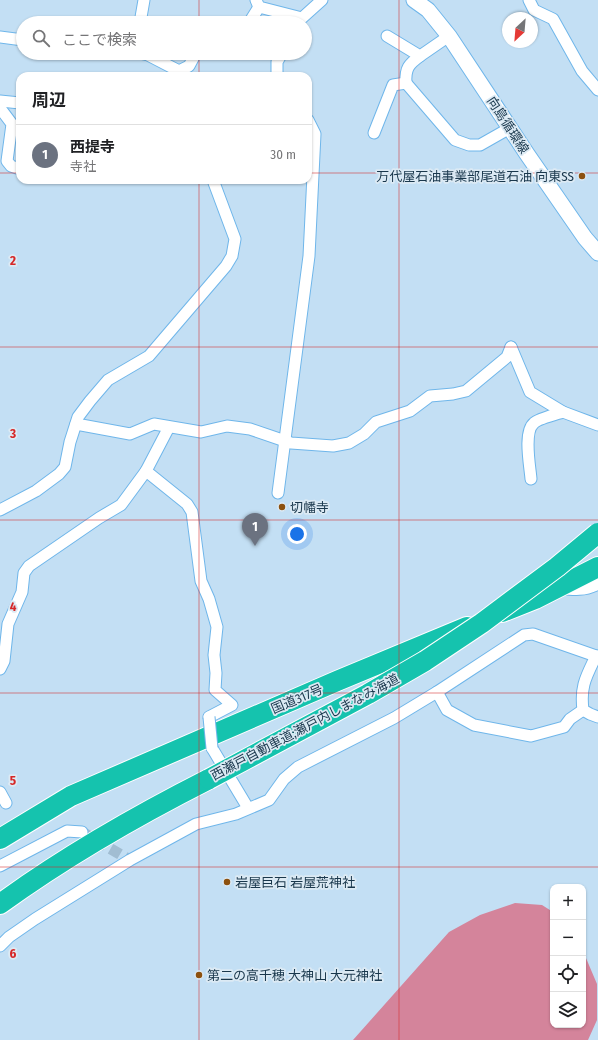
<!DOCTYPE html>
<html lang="ja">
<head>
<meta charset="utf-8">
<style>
	body { margin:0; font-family:"Fira Sans Condensed","Noto Sans JP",sans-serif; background:#f6f6f6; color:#202124 }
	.controls { position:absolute; right:12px; bottom:12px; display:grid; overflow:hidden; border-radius:8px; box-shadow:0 1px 3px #0004 }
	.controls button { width:36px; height:36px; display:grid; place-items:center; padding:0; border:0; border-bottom:1px solid #e0e0e0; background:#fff; color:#202124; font:20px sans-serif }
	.compass { position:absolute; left:502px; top:12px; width:36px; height:36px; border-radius:50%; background:#fff; box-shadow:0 1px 3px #0004; rotate:206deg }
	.you { position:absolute; left:297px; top:534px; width:14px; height:14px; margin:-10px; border:3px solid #fff; border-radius:50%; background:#1a73e8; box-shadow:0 0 0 6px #1a73e833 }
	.badge { display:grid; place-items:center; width:26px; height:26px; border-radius:50%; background:#8c500e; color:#fff; font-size:13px; font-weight:700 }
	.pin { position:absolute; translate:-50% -33px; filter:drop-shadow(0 1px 2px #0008) }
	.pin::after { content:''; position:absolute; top:21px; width:14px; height:12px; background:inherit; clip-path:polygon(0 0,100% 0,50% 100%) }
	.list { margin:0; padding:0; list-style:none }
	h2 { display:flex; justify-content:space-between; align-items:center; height:52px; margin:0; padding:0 16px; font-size:17px }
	h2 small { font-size:13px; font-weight:400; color:#757577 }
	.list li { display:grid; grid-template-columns:26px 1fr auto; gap:12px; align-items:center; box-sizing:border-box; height:60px; padding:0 16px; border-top:1px solid #e0e0e0 }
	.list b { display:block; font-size:15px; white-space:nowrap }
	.list p { margin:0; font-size:13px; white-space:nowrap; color:#757577 }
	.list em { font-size:13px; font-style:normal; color:#757577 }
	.icon { flex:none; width:22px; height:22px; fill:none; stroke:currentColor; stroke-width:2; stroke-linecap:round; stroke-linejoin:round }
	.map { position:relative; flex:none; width:598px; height:1040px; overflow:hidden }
	.search { position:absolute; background:#fff; box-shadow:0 1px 3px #0004; left:16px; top:16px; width:296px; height:44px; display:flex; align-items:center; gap:10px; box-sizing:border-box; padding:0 14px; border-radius:22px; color:#757577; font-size:15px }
	.panel { position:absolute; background:#fff; box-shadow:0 1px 3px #0004; left:16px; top:72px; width:296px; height:112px; border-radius:12px }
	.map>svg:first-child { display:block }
	.forest { fill:#d4849b }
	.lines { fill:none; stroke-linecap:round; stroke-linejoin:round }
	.street-tunnel { stroke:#a1bdd2; stroke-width:11; stroke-dasharray:11 5.5; stroke-linecap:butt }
	.street-casing { stroke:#6fb6ea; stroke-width:13 }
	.secondary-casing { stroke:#6fb6ea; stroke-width:17 }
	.highway-casing { stroke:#fff; stroke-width:22 }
	.street { stroke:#fff; stroke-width:11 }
	.secondary { stroke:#fff; stroke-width:15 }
	.highway { stroke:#15c3ae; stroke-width:20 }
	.street-bridge-casing { stroke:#6fb6ea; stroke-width:13; stroke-linecap:butt }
	.highway-bridge-casing { stroke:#fff; stroke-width:22; stroke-linecap:butt }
	.street-bridge { stroke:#fff; stroke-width:11 }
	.highway-bridge { stroke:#15c3ae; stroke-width:20 }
	.grid { fill:none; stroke:#d62828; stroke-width:1; stroke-opacity:0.55 }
	.poi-dot { fill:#8c500e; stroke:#dceaf4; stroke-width:1.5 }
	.labels { text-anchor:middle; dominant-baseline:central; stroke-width:3.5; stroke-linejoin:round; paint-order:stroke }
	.street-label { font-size:13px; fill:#19374c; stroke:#dceaf4 }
	.poi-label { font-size:13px; fill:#19374c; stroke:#dceaf4; text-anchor:start }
	.grid-label { font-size:13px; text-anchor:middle; font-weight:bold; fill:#d62828; stroke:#dceaf4; stroke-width:3.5; stroke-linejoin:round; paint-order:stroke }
</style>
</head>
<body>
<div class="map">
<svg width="598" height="1040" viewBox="0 0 598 1040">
	<rect width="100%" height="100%" fill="#c3dff4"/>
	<polygon class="forest" points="515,903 542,905 553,912 553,1025 583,1025 583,951 597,984 597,1020 588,1040 353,1040 449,932 480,915"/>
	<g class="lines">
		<polyline class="street-tunnel" points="82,832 130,860"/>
		<defs>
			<g id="street">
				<polyline points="256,0 259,7 302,18 322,0"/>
				<polyline points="529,0 534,10 553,19 582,71 598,90"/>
				<polyline points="140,23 144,0"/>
				<polyline points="249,23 259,7"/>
				<polyline points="387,36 420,56 449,36"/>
				<polyline points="0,37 23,40"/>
				<polyline points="140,53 148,55 179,71 189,66 196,53"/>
				<polyline points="277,76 277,62 282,53"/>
				<polyline points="406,83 455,140 469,145 480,145 510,128"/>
				<polyline points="0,101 20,103"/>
				<polyline points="0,108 12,124 7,161 11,166 20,169"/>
				<path d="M374,133L393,85L406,83C405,68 409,64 420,56"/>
				<polyline points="511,347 530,392 563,412"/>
				<polyline points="76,424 130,434 154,424 201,432 227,426 250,429 291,443 333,446 349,443 364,434 376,422 410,411 430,396 453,394 466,391 507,357 511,347"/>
				<polyline points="146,471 187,504 192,512 201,581 209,599 217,627 214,655 216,673 215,690 232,705 209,717"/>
				<path d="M531,479C530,466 523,432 534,423C538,419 557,414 563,412L598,425"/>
				<polyline points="278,493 309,256 315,134 308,120"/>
				<polyline points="0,510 36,491 59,474 65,467 70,442 78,417 90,401 108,380 149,356 226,266 232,256 235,239 213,180"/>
				<path d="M560,588C574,590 585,591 598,584"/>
				<path d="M596,656C586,677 580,686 583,710L590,714L598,717"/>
				<polyline points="0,669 4,661 8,624 22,592 24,573 29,566 99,518 121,505 146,471 169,427"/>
				<polyline points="437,692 447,710 474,725 531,736 564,727 570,719 583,710"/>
				<polyline points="212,748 248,808"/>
				<polyline points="0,792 6,803"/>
				<polyline points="0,866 67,831 82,832"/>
				<polyline points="0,946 9,937 35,919 130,860 196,824 236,814 269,800 284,779 298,767 394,718 437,692 524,635 533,634 596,656 598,656"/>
			</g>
			<polyline id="secondary" points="414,0 428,10 449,36 527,154 585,238 598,253"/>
			<g id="highway">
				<polyline points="502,612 535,599 598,567"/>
				<polyline points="0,839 71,796 337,681 467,627"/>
				<path d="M0,904C66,856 136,816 209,779"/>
			</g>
		</defs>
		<use href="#street" class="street-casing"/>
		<use href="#secondary" class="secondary-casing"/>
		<use href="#highway" class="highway-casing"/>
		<use href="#street" class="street"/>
		<use href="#secondary" class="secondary"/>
		<use href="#highway" class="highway"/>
		<defs>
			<polyline id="street-bridge" points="209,717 212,748"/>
			<polyline id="highway-bridge" points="209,779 368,694 425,661 482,623 557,567 598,533"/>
		</defs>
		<use href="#street-bridge" class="street-bridge-casing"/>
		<use href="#highway-bridge" class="highway-bridge-casing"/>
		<use href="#street-bridge" class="street-bridge"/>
		<use href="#highway-bridge" class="highway-bridge"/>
	</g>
	<path class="grid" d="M199,0V23M399,0V1040M199,53V76M0,173H20M308,173H598M199,180V1040M0,347H598M0,520H598M0,693H598M0,867H598"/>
	<g class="poi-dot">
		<circle cx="582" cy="176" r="4"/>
		<circle cx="282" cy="507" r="4"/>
		<circle cx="227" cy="882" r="4"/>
		<circle cx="199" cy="975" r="4"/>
	</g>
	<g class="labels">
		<g class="street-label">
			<text transform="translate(508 125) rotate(57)">向島循環線</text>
			<text transform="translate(297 699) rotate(-23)">国道317号</text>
			<text transform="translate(305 727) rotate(-28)">西瀬戸自動車道;瀬戸内しまなみ海道</text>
		</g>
		<g class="poi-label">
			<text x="574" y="176" text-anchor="end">万代屋石油事業部尾道石油 向東SS</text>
			<text x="290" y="507">切幡寺</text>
			<text x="235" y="882">岩屋巨石 岩屋荒神社</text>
			<text x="207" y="975">第二の高千穂 大神山 大元神社</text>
		</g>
	</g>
	<g class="grid-label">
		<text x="13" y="265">2</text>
		<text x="13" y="438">3</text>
		<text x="13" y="611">4</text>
		<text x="13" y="785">5</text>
		<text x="13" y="958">6</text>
	</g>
</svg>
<div class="controls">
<button>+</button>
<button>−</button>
<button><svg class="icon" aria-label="locate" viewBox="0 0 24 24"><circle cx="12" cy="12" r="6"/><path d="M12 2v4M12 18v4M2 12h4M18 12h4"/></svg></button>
<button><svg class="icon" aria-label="layers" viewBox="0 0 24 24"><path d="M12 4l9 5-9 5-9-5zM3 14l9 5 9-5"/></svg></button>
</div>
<svg class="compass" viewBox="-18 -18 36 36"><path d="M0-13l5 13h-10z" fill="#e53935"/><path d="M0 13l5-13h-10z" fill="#757577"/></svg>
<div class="you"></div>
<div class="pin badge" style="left:255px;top:546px;background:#6b7280">1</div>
<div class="search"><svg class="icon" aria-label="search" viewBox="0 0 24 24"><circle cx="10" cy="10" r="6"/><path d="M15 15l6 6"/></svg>ここで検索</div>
<section class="panel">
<h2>周辺<small></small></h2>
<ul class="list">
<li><span class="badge" style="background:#6b7280">1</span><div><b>西提寺</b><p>寺社</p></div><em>30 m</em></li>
</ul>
</section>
</div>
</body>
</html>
